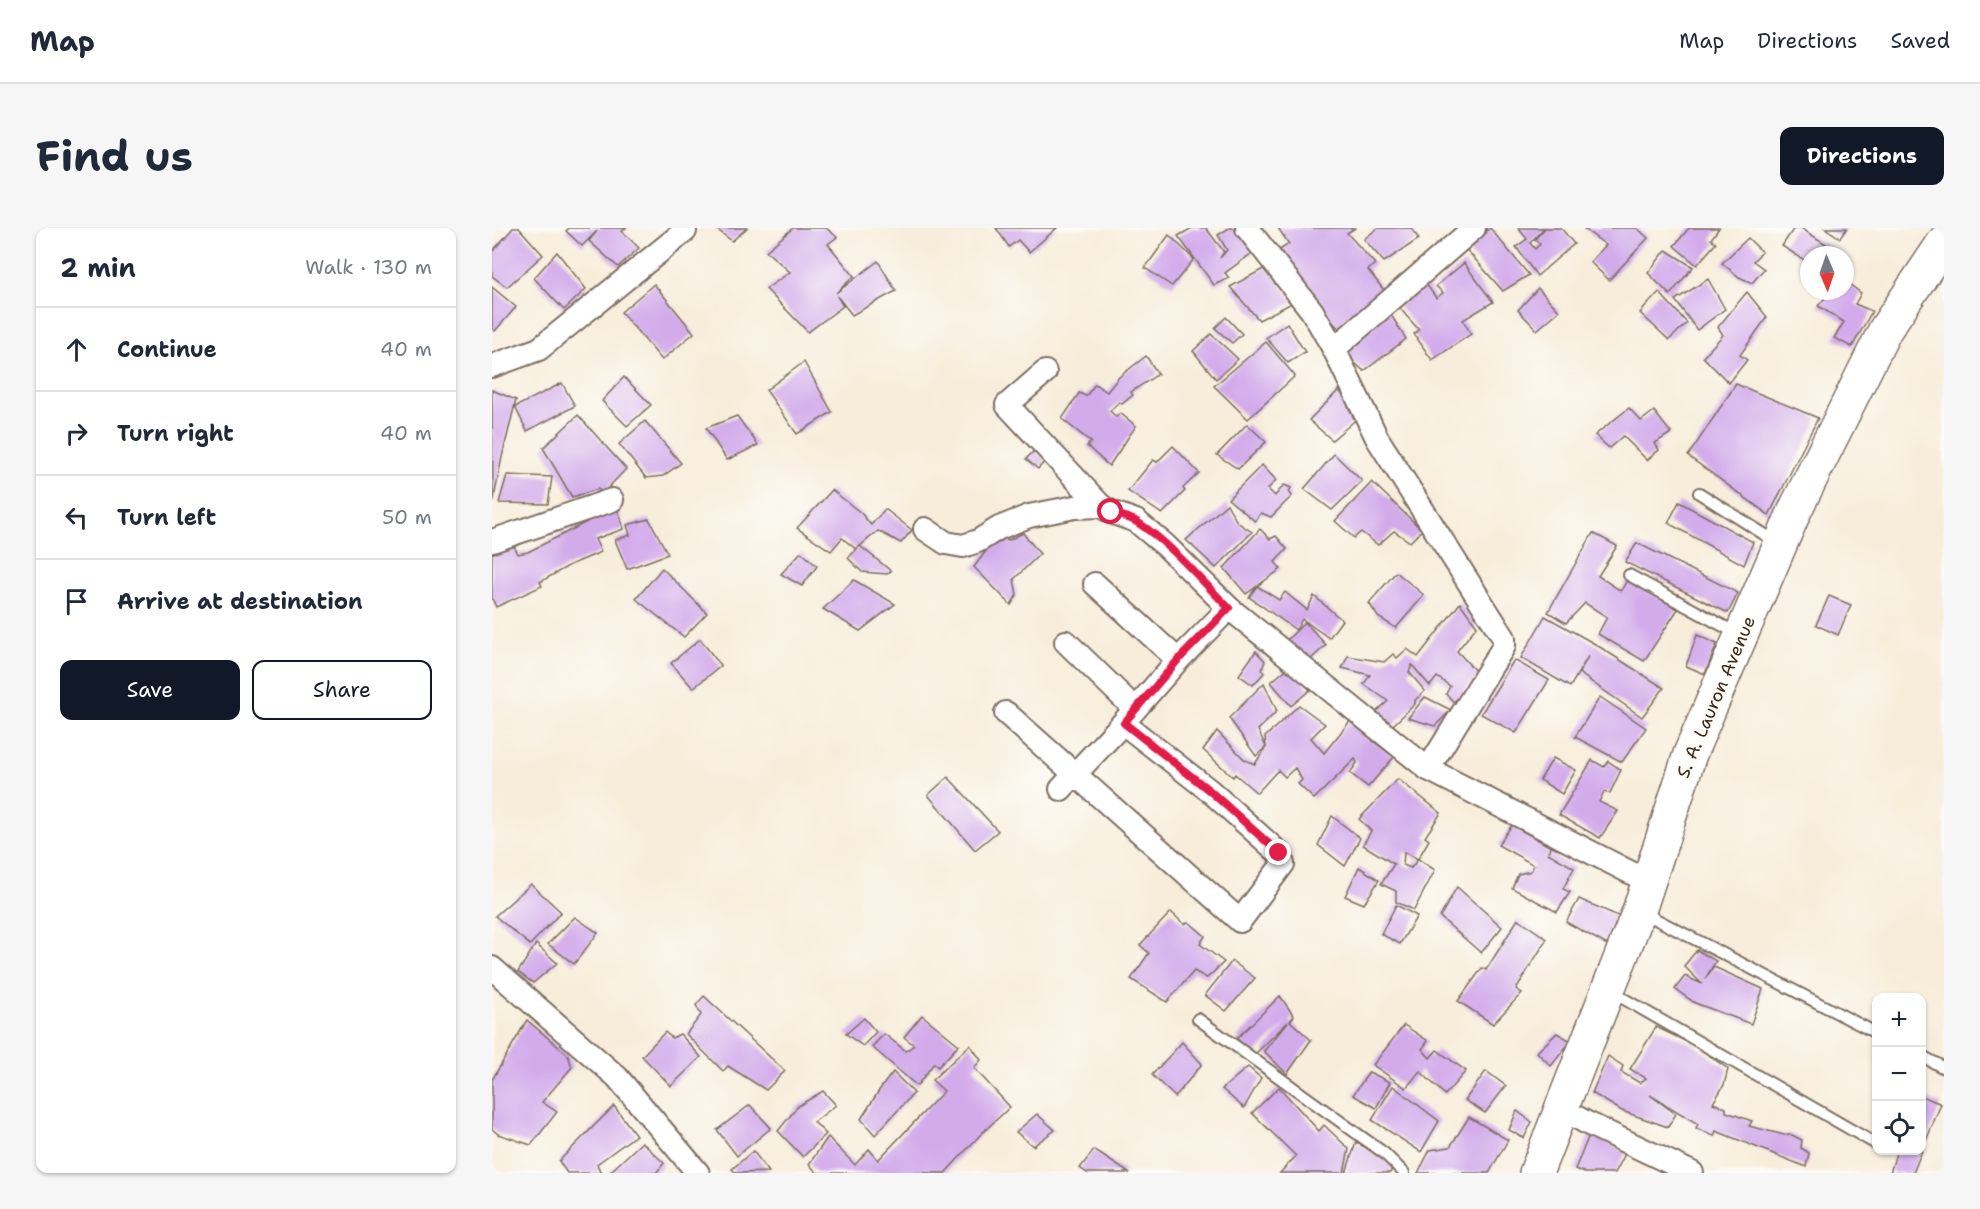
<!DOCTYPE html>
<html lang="en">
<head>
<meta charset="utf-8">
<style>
	body { margin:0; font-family:"Shantell Sans",sans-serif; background:#f6f6f7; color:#1f2937 }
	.controls { position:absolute; right:18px; bottom:18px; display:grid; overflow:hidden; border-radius:12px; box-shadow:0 2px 4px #0004 }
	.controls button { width:54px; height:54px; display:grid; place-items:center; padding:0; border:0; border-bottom:2px solid #e0e1e3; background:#fff; color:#1f2937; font:30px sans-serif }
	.compass { position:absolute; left:1308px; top:18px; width:54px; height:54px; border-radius:50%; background:#fff; box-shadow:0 2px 4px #0004; rotate:178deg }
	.stop { position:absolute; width:18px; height:18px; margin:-14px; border:4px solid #e11d48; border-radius:50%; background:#fff }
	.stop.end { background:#e11d48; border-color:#fff; box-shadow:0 2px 6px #0008 }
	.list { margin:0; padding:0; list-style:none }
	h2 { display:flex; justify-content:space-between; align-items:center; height:78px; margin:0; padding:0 24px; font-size:26px }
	h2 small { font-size:20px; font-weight:400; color:#747a83 }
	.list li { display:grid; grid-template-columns:39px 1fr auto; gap:18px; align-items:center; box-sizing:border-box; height:84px; padding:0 24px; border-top:2px solid #e0e1e3 }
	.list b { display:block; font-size:22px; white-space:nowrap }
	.list em { font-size:20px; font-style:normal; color:#747a83 }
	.actions { display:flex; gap:12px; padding:18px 24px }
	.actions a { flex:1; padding:14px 0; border:2px solid #111827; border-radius:12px; text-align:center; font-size:21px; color:#111827 }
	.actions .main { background:#111827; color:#fff }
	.icon { flex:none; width:33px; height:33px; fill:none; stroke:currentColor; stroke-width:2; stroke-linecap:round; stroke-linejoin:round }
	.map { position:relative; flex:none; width:1452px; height:945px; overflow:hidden; border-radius:12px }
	header { display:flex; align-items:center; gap:36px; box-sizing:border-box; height:84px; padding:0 30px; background:#fff; border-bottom:2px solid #e0e1e3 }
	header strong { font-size:28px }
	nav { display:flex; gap:33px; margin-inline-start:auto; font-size:21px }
	.intro { display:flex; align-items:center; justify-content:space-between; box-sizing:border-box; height:144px; padding:0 36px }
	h1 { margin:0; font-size:42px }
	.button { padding:15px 27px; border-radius:12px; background:#111827; color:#fff; font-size:21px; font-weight:700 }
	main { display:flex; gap:36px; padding:0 36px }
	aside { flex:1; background:#fff; border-radius:12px; box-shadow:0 2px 4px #0004 }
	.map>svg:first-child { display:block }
	.building { fill:#d2abeb }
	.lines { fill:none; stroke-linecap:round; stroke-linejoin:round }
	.lane-casing { stroke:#7d6e60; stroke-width:14 }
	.street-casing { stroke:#7d6e60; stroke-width:26 }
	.highway-casing { stroke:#7d6e60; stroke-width:36 }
	.lane { stroke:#fff; stroke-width:10 }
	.street { stroke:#fff; stroke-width:22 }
	.highway { stroke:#fff; stroke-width:33 }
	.route { stroke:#e11d48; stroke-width:8 }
	.labels { text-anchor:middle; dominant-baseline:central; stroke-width:6; stroke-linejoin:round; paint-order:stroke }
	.street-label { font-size:18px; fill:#3b2a1e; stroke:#fdfcf7 }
</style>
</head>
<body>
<header>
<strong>Map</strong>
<nav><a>Map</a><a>Directions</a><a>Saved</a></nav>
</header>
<div class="intro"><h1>Find us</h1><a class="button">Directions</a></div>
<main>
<aside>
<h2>2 min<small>Walk · 130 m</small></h2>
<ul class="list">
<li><svg class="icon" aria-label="ahead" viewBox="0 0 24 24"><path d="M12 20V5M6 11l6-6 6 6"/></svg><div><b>Continue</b></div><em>40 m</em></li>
<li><svg class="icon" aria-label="right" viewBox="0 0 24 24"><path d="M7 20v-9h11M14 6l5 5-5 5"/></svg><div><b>Turn right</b></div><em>40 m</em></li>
<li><svg class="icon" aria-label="left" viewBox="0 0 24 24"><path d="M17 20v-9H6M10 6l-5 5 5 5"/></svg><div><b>Turn left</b></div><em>50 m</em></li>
<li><svg class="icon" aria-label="arrive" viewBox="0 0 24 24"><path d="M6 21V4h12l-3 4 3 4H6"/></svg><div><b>Arrive at destination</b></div></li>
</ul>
<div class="actions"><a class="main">Save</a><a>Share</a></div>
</aside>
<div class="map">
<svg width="1452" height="945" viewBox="0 0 1452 945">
	<rect width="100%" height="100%" fill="#fdfcf7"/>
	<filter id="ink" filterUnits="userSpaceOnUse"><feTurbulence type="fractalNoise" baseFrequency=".0167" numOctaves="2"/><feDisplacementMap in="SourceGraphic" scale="12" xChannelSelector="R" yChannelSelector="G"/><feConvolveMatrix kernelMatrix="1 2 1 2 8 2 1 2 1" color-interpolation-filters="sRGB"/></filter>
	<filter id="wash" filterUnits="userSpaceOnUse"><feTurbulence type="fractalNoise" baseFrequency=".008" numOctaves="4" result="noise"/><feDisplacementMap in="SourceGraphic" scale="24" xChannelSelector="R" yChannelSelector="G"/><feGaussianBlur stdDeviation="1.35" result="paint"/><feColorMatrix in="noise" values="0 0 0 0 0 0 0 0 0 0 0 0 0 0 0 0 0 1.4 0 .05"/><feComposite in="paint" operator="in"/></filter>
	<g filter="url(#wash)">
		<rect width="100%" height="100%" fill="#f7edda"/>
		<g id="blocks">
			<g class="building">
				<polygon points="21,0 27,0 51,27 15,59 0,48 0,24"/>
				<polygon points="77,0 134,0 130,3 147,20 126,39 97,13 105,3 90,18 74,3"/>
				<polygon points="223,0 255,0 240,13"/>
				<polygon points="301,0 334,0 345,9 336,16 362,48 344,65 386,33 404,63 360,87 345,68 351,78 316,104 274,61 298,44 274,23"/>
				<polygon points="504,0 565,0 537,24 526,12 517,19"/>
				<polygon points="700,0 714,0 732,24 728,30 735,22 726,7 737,0 751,0 767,20 733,45 737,50 722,57 686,8"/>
				<polygon points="786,0 863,0 855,5 883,36 876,42 895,66 850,104 827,79 783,25 797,16"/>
				<polygon points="886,0 919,0 927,11 892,34 872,11"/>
				<polygon points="998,0 1037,47 1011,63 974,21"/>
				<polygon points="1026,0 1052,0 1038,15 1043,21 1048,16 1043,11 1053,0 1069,0 1082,16 1045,48 1024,19 1035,11"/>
				<polygon points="1091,0 1145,0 1156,10 1117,52 1098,34 1114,17"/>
				<polygon points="1197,0 1227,0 1219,11 1224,15 1205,37 1182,18"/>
				<polygon points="1302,0 1309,0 1343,22 1339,27 1317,27 1317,35 1290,18"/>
				<polygon points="1333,0 1355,0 1348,10"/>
				<polygon points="677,7 702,31 680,58 653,40"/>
				<polygon points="1256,10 1270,24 1261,33 1272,41 1260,55 1247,49 1230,35"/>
				<polygon points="1174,22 1201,39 1178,67 1156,45"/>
				<polygon points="65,24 94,61 72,82 42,50"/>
				<polygon points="972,35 1001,74 971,92 979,106 940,132 922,106 927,102 906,78 932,53 944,70 951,65 944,58"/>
				<polygon points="775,39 802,74 767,92 738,59"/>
				<polygon points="1216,51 1233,81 1205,102 1183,72"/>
				<polygon points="1353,53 1369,65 1363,76 1380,83 1360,119 1342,110 1352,94 1326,78 1339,63 1353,63"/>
				<polygon points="162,56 202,105 170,132 129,84"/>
				<polygon points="0,59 24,79 3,103 0,100"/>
				<polygon points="1046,60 1067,83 1045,102 1026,82"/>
				<polygon points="1167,64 1195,95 1177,112 1148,85"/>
				<polygon points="1255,64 1275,89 1248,127 1255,132 1237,155 1211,129 1231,107 1226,99"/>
				<polygon points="896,82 914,111 872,143 849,123"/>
				<polygon points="734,89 750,106 740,115 723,100"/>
				<polygon points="795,95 813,124 796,135 774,110"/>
				<polygon points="719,106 746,131 724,151 701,123"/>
				<polygon points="774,114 803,148 756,191 722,158"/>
				<polygon points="654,128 666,146 639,164 641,167 630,176 627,174 618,183 624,189 628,185 644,198 617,238 595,218 599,214 570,191 587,165 594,168 603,156 615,164 627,149"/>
				<polygon points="312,134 340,184 305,206 274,162"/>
				<polygon points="132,149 159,177 135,198 110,173"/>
				<polygon points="70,155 83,178 35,203 23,179"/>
				<polygon points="1244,156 1326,190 1277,287 1196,228"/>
				<polygon points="0,162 24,172 10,229 1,275"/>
				<polygon points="847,162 867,189 840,212 817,192"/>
				<polygon points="1137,180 1149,193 1162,183 1179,205 1163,215 1167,222 1155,232 1131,208 1117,220 1103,207"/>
				<polygon points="86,187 134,241 111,265 106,261 80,269 51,220"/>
				<polygon points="245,188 266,217 235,232 214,200"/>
				<polygon points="153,193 189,235 171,248 154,250 127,216"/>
				<polygon points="755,196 774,214 746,241 725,227"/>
				<polygon points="681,218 707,245 691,260 693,263 670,286 636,263 661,232 665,234"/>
				<polygon points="543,222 554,232 546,241 534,231"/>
				<polygon points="842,226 870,253 840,282 812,261"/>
				<polygon points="770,237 784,252 776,261 783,268 792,257 799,260 797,264 800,268 779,289 769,285 763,293 736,271"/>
				<polygon points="15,247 60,249 56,276 7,275"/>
				<polygon points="880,254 930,302 918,314 902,303 886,317 869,304 862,310 843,293"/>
				<polygon points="340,262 369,285 379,297 393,281 420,302 409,315 386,303 368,318 399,343 395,346 370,344 356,330 368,318 364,321 350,310 339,323 305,300"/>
				<polygon points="1187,274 1261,314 1252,337 1176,295"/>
				<polygon points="735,276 745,294 760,304 724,340 694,312"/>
				<polygon points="125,279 132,301 103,311 109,324 78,337 48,354 50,358 4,379 0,370 0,324 21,316 26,326 36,324 95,294 92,289"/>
				<polygon points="157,291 176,326 135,341 123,312 138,307 135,297"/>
				<polygon points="768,301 778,311 784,308 795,321 783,334 789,341 754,366 732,340"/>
				<polygon points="531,305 548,326 522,351 525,367 519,377 482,339 506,307 517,312"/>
				<polygon points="1101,305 1125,318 1106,348 1129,363 1135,352 1186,381 1152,433 1106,406 1115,389 1093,375 1074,395 1056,384"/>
				<polygon points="1145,315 1246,365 1236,385 1133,334"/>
				<polygon points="309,324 325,338 310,358 289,346"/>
				<polygon points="170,340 215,385 192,409 144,371"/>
				<polygon points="904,344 932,367 904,400 886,389 877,375"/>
				<polygon points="362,352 403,376 368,403 331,381"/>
				<polygon points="765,358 787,372 793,364 815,382 822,368 850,392 837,410 810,391 804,402 757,369"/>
				<polygon points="1337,368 1359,377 1346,407 1324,397"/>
				<polygon points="968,375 985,398 965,423 987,447 962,474 954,466 958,458 945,449 938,458 920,437 917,444 933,463 923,472 923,476 897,501 882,486 896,473 872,456 878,447 850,440 856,428 892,434 901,426 905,430 915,421 926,429"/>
				<polygon points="1053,388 1103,416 1172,460 1150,489 1087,445 1097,427 1078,459 1029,430"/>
				<polygon points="813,394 834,417 817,433 795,412"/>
				<polygon points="1205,407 1225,416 1213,446 1194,438"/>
				<polygon points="208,411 229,438 201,460 179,435"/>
				<polygon points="764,423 773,433 770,441 772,445 761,457 747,447"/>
				<polygon points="1022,432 1057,452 1024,505 989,486"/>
				<polygon points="798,438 818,462 799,478 779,454"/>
				<polygon points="772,455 785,483 766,502 774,519 764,528 737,490"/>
				<polygon points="933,469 959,482 943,498 916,490"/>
				<polygon points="1108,469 1154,500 1130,534 1083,509"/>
				<polygon points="807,477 833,496 819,510 832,525 863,487 881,513 902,529 876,559 858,545 865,535 863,531 822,571 806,556 810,552 803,540 793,549 786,542 765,565 743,546 741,549 711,522 725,503 753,532 763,536 774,519 773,509"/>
				<polygon points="1061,530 1084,542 1070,566 1048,552"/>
				<polygon points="1100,532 1112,539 1116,533 1129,542 1118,565 1112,564 1107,574 1126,583 1108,610 1067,587"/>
				<polygon points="456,549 506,603 483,622 436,567"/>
				<polygon points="906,551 949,585 933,609 937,612 926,631 912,624 911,637 919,640 926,631 943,642 922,682 904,674 904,663 889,656 902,636 871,617 879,603 867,591"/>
				<polygon points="840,588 868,610 853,638 826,617"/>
				<polygon points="1020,597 1059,619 1056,625 1082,640 1071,661 1078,664 1065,684 1020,660 1026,646 1039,643 1042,637 1006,617"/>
				<polygon points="867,639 887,652 872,676 853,668"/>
				<polygon points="39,656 69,684 38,717 3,688"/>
				<polygon points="965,659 1010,699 989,725 948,689"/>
				<polygon points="1087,671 1131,690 1117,718 1074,694"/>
				<polygon points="904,677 925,688 908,716 889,706"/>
				<polygon points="679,684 692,696 697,694 713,708 708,716 732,734 715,750 702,743 675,774 639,751 657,725 648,717"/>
				<polygon points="83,689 106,705 82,736 56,716"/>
				<polygon points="1026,691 1055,711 1024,761 1030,765 1001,796 966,773 990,740 994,742"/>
				<polygon points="44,716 65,735 41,755 26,744"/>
				<polygon points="1205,722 1224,733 1213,751 1222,739 1271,761 1259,796 1203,775 1183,761 1193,748 1210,756 1192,738"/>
				<polygon points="740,733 763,750 734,783 713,767"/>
				<polygon points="212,768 293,843 274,862 236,838 231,843 194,806 209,787 204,777"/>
				<polygon points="788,768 802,788 798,793 819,812 795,846 772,823 796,794 761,828 745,810"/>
				<polygon points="430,787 467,817 446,839 442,835 425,858 380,819 392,806 414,823 422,817 412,809"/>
				<polygon points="372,790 384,804 371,818 354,806"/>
				<polygon points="35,792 76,827 80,839 50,874 65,884 39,917 6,906 0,901 0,852"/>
				<polygon points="912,797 936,813 930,821 938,830 945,822 974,843 953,867 928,843 914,860 881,837"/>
				<polygon points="1164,799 1202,817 1236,841 1232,857 1221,875 1234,880 1234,884 1260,893 1257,898 1292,907 1298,906 1310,912 1309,920 1317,925 1314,939 1224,903 1222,908 1204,900 1206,896 1158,867 1184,886 1176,899 1130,883 1100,865 1116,828 1131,838 1129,844 1148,855 1154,850 1138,841"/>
				<polygon points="173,804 180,810 188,806 209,829 179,858 150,828"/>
				<polygon points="1065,805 1079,813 1059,838 1045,824"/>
				<polygon points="690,814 710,836 683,869 660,847"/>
				<polygon points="478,817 489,832 482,840 518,879 489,906 453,945 325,945 317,936 336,909 363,937 377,921 386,932 452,863 440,852"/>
				<polygon points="756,839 769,850 752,880 730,861"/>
				<polygon points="994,843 1014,858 993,885 973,872"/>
				<polygon points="401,844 422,865 383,907 369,891 388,861"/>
				<polygon points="877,844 898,854 884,880 861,867"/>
				<polygon points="901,858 947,893 929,924 880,892"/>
				<polygon points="787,859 827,903 832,897 857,921 852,945 788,945 804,928 760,885"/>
				<polygon points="331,863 344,877 322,894 334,906 311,929 286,903 306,878"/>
				<polygon points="1430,868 1449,876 1421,945 1398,945 1405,922 1430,922"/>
				<polygon points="258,877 279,900 245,928 225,902"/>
				<polygon points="122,878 144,907 105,936 109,945 75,945 67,933"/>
				<polygon points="1025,883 1040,894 1032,910 1017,902"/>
				<polygon points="545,886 563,902 541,918 524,904"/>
				<polygon points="977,889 1016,912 997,945 926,945 938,922 958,919"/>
				<polygon points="1098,905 1134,924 1123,945 1093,945 1083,941"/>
				<polygon points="150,914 172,935 164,945 117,945"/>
				<polygon points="864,914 899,934 899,943 898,945 854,945"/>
				<polygon points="602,922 637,945 595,945 588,940"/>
				<polygon points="261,923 277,944 244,945 240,941"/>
			</g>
		</g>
	</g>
	<g filter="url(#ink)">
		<use href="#blocks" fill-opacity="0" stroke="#7d6e60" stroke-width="1.5"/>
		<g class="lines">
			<defs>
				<g id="lane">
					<polyline points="1207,265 1286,315"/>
					<polyline points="1137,347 1246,406"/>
					<polyline points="1150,684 1384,805"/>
					<polyline points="1120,764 1384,916"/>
					<polyline points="706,791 892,925 912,945"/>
					<polyline points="1430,828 1452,840"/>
				</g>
				<g id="street">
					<polyline points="755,0 820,83 842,121 885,210 1012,410 1012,418 936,541"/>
					<polyline points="842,121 982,0"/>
					<polyline points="0,138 47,121 193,3"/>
					<polyline points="553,144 515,177 609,278"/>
					<polyline points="433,301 454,315 471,318 486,313 507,300 537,288 583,279 609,278 619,284 644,293 673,317 737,380 936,541 1157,654"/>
					<polyline points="0,313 120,272"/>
					<polyline points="603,356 686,432"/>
					<polyline points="574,414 643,481"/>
					<polyline points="514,485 748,693 791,636 787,625 718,563 631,495"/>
					<polyline points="569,561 631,495 686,432 737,380"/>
					<polyline points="0,740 125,849 206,945"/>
					<polyline points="1070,881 1095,895 1200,945"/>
				</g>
				<polyline id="highway" points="1044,945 1147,683 1198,526 1304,280 1393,102 1452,14"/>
			</defs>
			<use href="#lane" class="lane-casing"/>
			<use href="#street" class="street-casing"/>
			<use href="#highway" class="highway-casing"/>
			<use href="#lane" class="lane"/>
			<use href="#street" class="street"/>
			<use href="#highway" class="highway"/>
		</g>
	</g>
	<g class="lines" filter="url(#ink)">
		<path class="route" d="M619,284C627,288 637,289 645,294C679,316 708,351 737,380L686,432L632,495L718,563L787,625"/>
	</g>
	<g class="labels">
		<g class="street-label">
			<text transform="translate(1224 469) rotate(-67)">S. A. Lauron Avenue</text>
		</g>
	</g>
</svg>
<div class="controls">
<button>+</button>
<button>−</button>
<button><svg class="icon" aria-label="locate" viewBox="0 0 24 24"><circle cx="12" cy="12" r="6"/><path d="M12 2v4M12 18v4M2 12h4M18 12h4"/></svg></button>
</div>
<svg class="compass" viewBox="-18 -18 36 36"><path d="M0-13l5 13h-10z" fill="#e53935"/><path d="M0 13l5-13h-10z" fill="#747a83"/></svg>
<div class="stop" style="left:619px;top:284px"></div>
<div class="stop end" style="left:787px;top:625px"></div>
</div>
</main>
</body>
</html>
